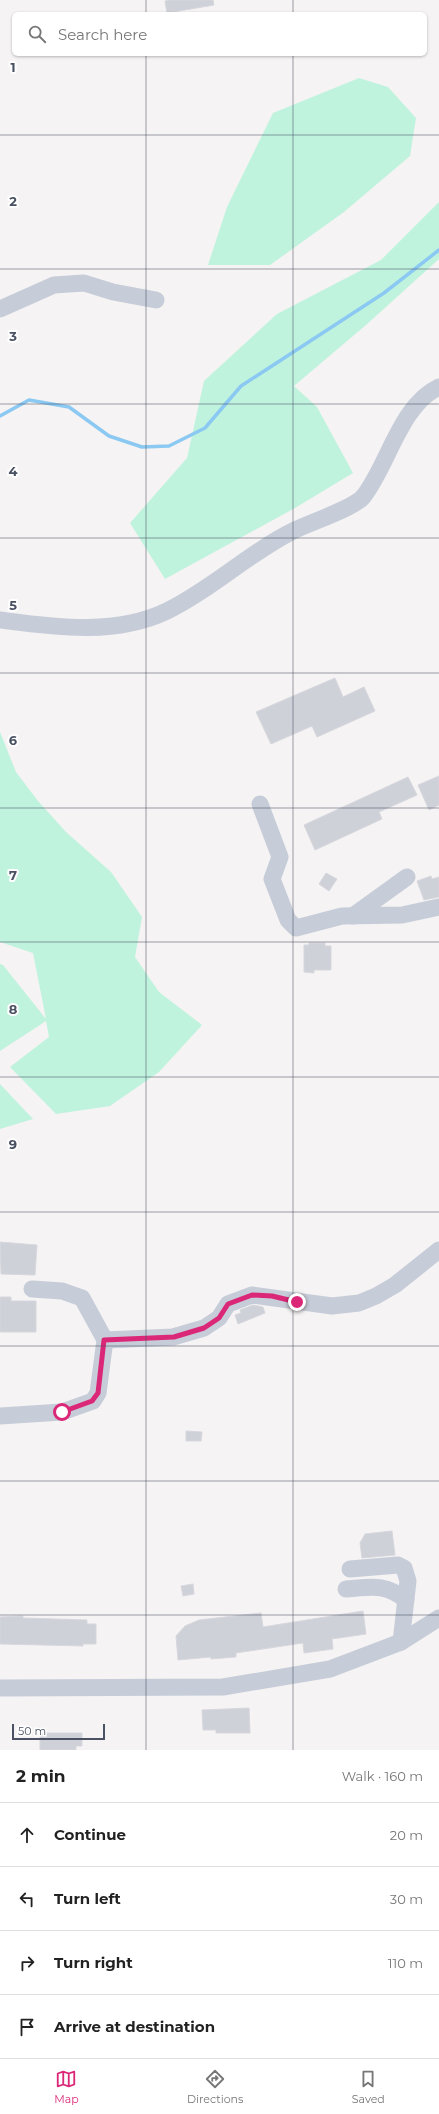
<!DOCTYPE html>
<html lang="en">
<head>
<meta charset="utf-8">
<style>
	body { margin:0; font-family:Montserrat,sans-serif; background:#f2f2f2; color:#222 }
	.scale { position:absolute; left:12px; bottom:10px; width:93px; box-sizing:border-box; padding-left:4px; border:2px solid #495162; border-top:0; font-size:11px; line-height:14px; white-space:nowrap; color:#495162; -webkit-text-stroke:3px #fff; paint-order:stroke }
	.stop { position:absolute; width:12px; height:12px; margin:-9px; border:3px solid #db2777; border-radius:50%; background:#fff }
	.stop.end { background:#db2777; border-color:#fff; box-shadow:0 1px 4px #0008 }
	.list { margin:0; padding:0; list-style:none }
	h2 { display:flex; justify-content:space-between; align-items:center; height:52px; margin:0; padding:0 16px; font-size:17px }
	h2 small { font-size:13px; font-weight:400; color:#767676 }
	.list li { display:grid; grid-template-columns:26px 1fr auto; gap:12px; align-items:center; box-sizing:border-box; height:64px; padding:0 16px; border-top:1px solid #e0e0e0 }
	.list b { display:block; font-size:15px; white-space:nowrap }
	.list em { font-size:13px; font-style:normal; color:#767676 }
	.icon { flex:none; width:22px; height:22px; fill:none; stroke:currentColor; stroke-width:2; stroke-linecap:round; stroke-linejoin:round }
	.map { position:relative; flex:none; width:439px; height:1750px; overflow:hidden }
	.search { position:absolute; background:#fff; box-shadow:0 1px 3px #0004; left:12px; right:12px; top:12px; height:44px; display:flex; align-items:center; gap:10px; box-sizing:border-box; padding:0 14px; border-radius:6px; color:#767676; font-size:15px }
	.sheet { height:308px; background:#fff }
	nav { display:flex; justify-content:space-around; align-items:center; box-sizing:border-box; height:56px; border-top:1px solid #e0e0e0; background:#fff; font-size:11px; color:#767676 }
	nav a { display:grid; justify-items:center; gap:2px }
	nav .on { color:#db2777 }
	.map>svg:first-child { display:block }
	.green { fill:#c0f3de }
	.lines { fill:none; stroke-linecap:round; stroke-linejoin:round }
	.stream { stroke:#8bc9f3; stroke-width:3.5 }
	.building { fill:#cfd1d8; stroke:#d7d7de }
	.minor { stroke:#c6ccd8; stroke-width:17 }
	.route { stroke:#db2777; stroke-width:5 }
	.grid { fill:none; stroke:#495162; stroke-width:1; stroke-opacity:0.55 }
	.grid-label { font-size:13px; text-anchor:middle; font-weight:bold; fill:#495162; stroke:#fff; stroke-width:4; stroke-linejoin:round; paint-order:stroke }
</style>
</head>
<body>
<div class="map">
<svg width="439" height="1750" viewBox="0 0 439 1750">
	<rect width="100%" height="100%" fill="#f5f3f3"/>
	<g class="green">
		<polygon points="359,78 388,87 416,118 410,156 344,212 270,265 208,265 227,207 273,113"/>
		<polygon points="439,202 439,259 366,325 294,386 317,407 353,473 295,508 165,579 130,523 187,458 204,381 277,314 381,260"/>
		<polygon points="0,732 16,772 38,801 66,832 111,872 142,917 135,957 159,992 202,1025 159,1072 110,1106 56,1114 10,1067 49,1037 46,1021 0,1051 0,964 3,965 46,1019 33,953 0,942"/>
		<polygon points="0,1084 33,1119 0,1129"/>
	</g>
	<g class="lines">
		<polyline class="stream" points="0,416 29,400 69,407 109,436 142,447 169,446 205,428 241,386 384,293 439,250"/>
	</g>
	<g class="building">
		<polygon points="170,0 213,0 214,5 167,13 165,1"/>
		<polygon points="335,678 343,697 364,687 375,711 317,737 312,726 271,744 256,712"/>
		<polygon points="439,776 439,805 429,810 418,785"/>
		<polygon points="408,777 417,795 379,812 382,819 315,850 304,825"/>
		<polygon points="326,873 337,879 329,891 319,884"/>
		<polygon points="431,876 432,879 439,877 439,897 424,900 417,881"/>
		<polygon points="309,943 325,943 325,946 331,946 331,970 314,970 314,973 304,972 304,945 309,945"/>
		<polygon points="0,1242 37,1245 35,1275 1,1274"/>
		<polygon points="0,1297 11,1297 11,1301 36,1301 36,1332 0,1332"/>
		<polygon points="253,1305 263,1307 265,1313 238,1324 235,1315 241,1313 240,1310"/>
		<polygon points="186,1431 202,1432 201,1441 186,1441"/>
		<polygon points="392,1531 395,1555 362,1558 360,1543 365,1534"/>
		<polygon points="193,1584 194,1594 183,1596 181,1586"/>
		<polygon points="363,1611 366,1634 332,1639 333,1649 304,1653 303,1643 236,1653 236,1657 211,1659 211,1657 178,1660 176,1636 185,1626 199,1620 261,1613 263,1627"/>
		<polygon points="23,1616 23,1618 87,1620 87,1624 96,1624 96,1644 83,1644 83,1646 0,1644 0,1617"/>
		<polygon points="249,1708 250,1733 216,1733 216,1730 203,1730 202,1710"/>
		<polygon points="40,1733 82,1733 82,1746 76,1746 76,1750 40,1750"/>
	</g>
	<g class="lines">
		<g class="minor">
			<polyline points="0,309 54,285 84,283 113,292 156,300"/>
			<path d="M0,620C55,627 115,636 167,611C212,589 250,552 295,530C309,523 354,508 363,497C388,466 400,405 439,387"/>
			<polyline points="260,804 280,857 272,879 288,920 296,928 342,916 402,915 439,907"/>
			<polyline points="353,916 407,877"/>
			<polyline points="105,1340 173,1337 204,1328 219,1318 228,1304 252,1295 332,1306 359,1303 376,1296 395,1285 439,1250"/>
			<polyline points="0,1416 62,1412 93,1401 98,1393 105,1340 82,1298 62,1291 32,1289"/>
			<polyline points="350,1569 398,1565 404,1568 408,1581 401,1642"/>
			<path d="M346,1589C371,1587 385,1583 406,1600"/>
			<polyline points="0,1688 223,1687 330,1669 401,1642 439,1618"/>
		</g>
	</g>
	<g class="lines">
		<polyline class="route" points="62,1412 92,1401 98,1393 104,1340 174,1337 204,1328 219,1318 228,1304 252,1295 272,1296 297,1302"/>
	</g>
	<path class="grid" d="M146,0V14M293,0V14M146,54V1750M293,54V1750M0,135H439M0,269H439M0,404H439M0,538H439M0,673H439M0,808H439M0,942H439M0,1077H439M0,1212H439M0,1346H439M0,1481H439M0,1615H439"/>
	<g class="grid-label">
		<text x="13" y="72">1</text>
		<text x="13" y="206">2</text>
		<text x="13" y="341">3</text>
		<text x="13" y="476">4</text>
		<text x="13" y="610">5</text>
		<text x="13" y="745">6</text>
		<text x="13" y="880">7</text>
		<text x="13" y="1014">8</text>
		<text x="13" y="1149">9</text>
	</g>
</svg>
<div class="scale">50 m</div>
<div class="stop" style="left:62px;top:1412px"></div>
<div class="stop end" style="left:297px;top:1302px"></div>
<div class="search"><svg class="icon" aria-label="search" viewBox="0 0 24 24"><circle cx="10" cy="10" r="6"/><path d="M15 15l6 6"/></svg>Search here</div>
</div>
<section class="sheet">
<h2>2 min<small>Walk · 160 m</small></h2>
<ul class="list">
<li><svg class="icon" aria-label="ahead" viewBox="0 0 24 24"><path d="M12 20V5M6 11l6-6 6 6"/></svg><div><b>Continue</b></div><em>20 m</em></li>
<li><svg class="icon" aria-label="left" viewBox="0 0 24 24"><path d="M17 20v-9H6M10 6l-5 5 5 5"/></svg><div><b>Turn left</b></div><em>30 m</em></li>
<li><svg class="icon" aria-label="right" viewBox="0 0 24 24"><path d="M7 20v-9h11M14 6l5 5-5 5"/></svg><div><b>Turn right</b></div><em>110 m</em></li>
<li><svg class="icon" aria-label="arrive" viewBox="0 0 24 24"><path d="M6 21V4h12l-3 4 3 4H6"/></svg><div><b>Arrive at destination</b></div></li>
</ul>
</section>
<nav>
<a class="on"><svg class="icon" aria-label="map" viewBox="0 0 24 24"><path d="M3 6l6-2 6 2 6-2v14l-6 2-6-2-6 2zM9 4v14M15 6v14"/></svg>Map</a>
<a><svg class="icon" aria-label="directions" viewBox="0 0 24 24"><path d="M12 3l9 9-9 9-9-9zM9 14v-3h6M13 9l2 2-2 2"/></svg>Directions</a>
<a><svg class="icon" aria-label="saved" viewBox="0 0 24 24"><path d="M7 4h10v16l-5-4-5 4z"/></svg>Saved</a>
</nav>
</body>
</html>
